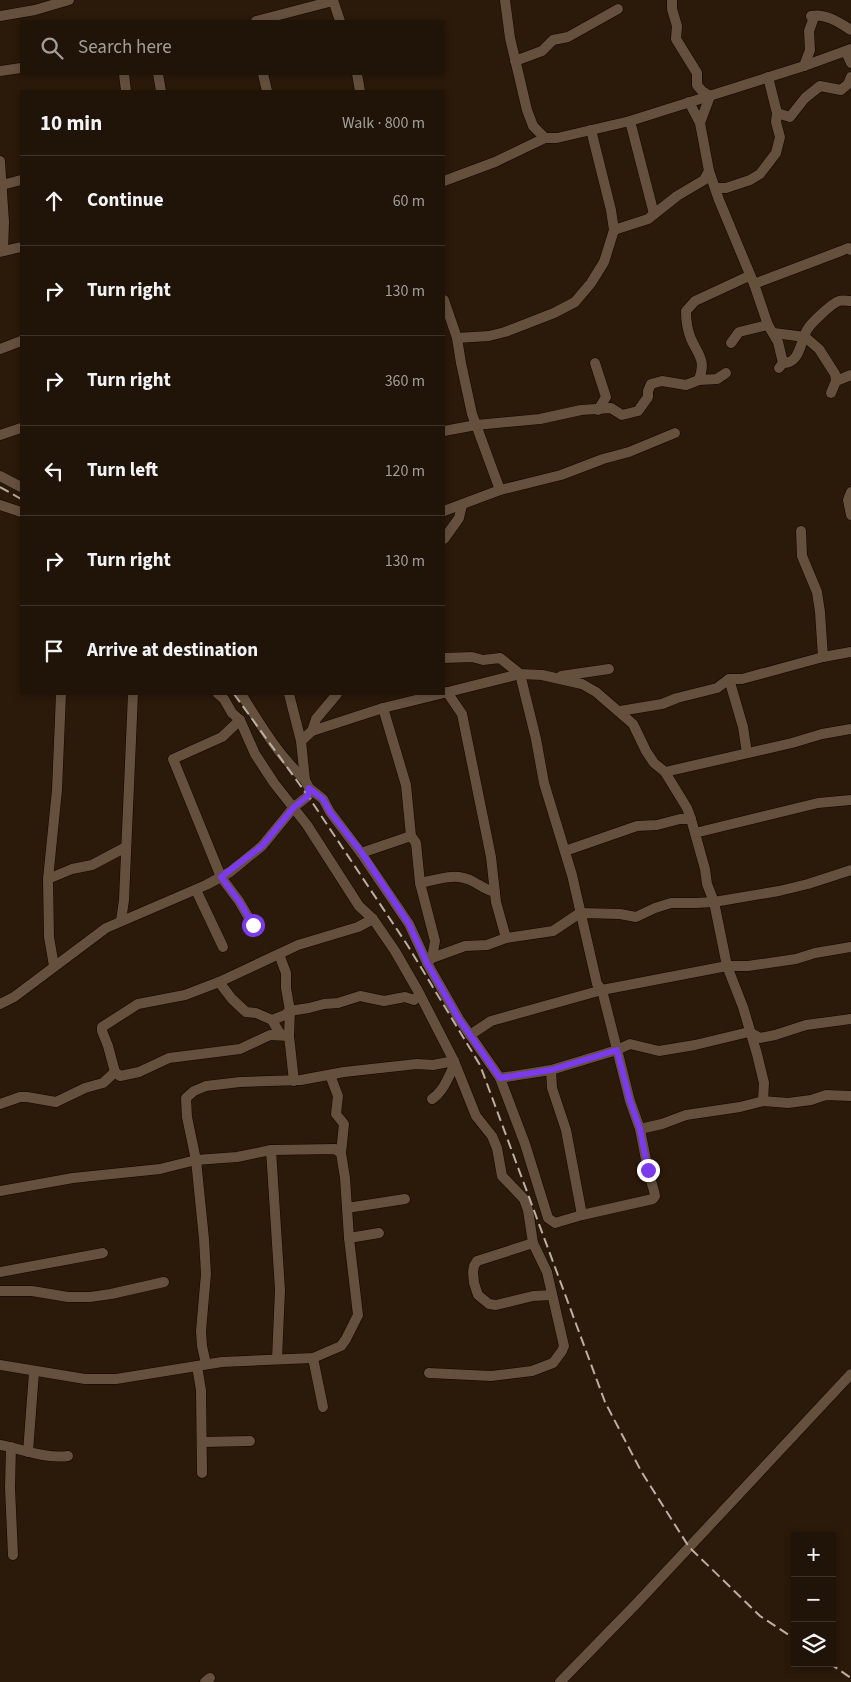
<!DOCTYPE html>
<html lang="en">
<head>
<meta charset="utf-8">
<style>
	body { margin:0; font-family:"Source Sans 3",sans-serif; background:#281c11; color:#f1f3f6 }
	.controls { position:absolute; right:15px; bottom:15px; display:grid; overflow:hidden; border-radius:0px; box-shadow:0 2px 8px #0003 }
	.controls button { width:45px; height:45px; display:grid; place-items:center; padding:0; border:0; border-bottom:1px solid #3d3228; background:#201307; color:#f1f3f6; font:25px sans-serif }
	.stop { position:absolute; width:15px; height:15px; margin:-11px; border:4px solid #7c3aed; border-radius:50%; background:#fff }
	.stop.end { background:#7c3aed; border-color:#fff; box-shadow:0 1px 5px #0008 }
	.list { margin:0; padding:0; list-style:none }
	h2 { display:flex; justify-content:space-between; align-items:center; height:65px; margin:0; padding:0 20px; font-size:21px }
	h2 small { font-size:16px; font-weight:400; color:#a29e9b }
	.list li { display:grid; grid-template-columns:32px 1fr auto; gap:15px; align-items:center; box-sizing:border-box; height:90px; padding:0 20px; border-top:1px solid #3d3228 }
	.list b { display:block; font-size:19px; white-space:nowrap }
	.list em { font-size:16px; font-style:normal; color:#a29e9b }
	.icon { flex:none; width:28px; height:28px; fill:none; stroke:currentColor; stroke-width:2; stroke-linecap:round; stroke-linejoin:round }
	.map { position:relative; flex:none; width:851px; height:1682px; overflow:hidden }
	.search { position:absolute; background:#201307; box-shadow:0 2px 8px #0003; left:20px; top:20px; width:425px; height:55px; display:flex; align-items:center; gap:12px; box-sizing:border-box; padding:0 18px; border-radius:0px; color:#a29e9b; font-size:19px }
	.panel { position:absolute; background:#201307; box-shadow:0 2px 8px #0003; left:20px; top:90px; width:425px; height:605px; border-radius:0px }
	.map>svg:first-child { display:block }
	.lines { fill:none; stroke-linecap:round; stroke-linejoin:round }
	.minor-casing { stroke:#130400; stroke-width:11 }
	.minor { stroke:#65503e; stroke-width:10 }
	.rail { stroke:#bbaea2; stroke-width:2; stroke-dasharray:10 5; stroke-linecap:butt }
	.route { stroke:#7c3aed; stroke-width:6 }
</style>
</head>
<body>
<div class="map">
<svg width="851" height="1682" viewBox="0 0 851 1682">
	<rect width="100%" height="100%" fill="#2b1909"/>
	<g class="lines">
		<defs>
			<g id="minor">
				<polyline points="333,0 340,21"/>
				<polyline points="505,0 510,38 527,110 533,126 545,138"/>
				<polyline points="672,0 672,9 677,26 676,39 697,73 697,85 702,91 710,96 700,123"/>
				<polyline points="0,16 35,10 69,0"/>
				<polyline points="256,21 333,1"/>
				<polyline points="846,52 851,63"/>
				<polyline points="515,61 542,51 553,40 568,37 618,9"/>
				<path d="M804,66L810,50L809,31L813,20L811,16C826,13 840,23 851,30"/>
				<polyline points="0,71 21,68"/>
				<polyline points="124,74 126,91"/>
				<polyline points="158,74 161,91"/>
				<polyline points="263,74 267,91"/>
				<polyline points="357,74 360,91"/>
				<polyline points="689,102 700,123 709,171 719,200 754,284 768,325 778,342 783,363 779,368"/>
				<polyline points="777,113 790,117 805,98 820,86 841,90 848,84 851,77"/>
				<polyline points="630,121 654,214"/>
				<polyline points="0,161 4,222 3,251"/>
				<polyline points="444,181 495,162 545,138 557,138 630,121 804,66 851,49"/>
				<polyline points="2,185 21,180"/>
				<polyline points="715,188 726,188 750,180 760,174 776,153 780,137 776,122 777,113 768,77"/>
				<polyline points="614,230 648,219 677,196 704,180 709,171"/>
				<polyline points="0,252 21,247"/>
				<polyline points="754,284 841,251 848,248 851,250"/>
				<polyline points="444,300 457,338 461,363 472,414 500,490"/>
				<polyline points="774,333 805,337 819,349 835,374 836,381 831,393"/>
				<polyline points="457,338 489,336 505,332 554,313 575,302 591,283 604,262 614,230 611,210 591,130"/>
				<polyline points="731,343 739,332 768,325"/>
				<polyline points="0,349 21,341"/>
				<polyline points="595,363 606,397 598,410"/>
				<path d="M783,363C800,364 800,342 807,330C810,324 832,303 839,301C842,300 847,301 851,301"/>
				<polyline points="699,380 717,379 726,373"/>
				<polyline points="836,381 851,375"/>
				<path d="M444,431L476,425L540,419L581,410L611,408L622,415L638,411L648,397V391L651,384L662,381L686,385L699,380C706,360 699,356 691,339C687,329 686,321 686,311L695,301L749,276"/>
				<polyline points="0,435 21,428"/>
				<polyline points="0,476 21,487"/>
				<polyline points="851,492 848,500 851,515"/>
				<polyline points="0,505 21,512"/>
				<polyline points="444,511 500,490 561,475 603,459 629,452 675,433"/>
				<polyline points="801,531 802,556 817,592 820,612 823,657"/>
				<polyline points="444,539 459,518 462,505"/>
				<polyline points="561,676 609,669"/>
				<polyline points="729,679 743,727 747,753"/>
				<polyline points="447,692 462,714 491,857 496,902 506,938"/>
				<polyline points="444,693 520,674 542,675 582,684 596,692 633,724 646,751 654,763 665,772 687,808 691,819 705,869 707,884 714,902 727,966 743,1007 757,1054 764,1083 763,1101"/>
				<polyline points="218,694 224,699 232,713 240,720 255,754 274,783 307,825 359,906 373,919 395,951 418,991 454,1061 476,1116 492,1136 497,1148 502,1176 524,1199 528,1210 533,1243 547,1272 564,1346 562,1351 553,1363 532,1371 491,1376 429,1373"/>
				<path d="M241,694C260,724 278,755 305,780"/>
				<polyline points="383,708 406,785 411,836"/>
				<polyline points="620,711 662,704 677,698 717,688 729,679 742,679 823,657 851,652"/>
				<polyline points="240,720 222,737 173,759 221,877 239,901 253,925"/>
				<polyline points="312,731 316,719 337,694"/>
				<polyline points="301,741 312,731 383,708 440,694"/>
				<polyline points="665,772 792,743 822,734 851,729"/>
				<polyline points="309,788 323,799 330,812 361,853 409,924 427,963 459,1019 500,1078 525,1144 548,1218 555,1223 582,1215 653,1199 655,1196 654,1191 648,1170 640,1129 630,1101 602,990 597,984 572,875 544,783 536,739 520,674 500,658 483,660 472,657 444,658"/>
				<polyline points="695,833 818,803 851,800"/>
				<polyline points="565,851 637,826 657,825 680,819 691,819"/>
				<polyline points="361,853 411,836 416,843 420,883 435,941 432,958"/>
				<polyline points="48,879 72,869 92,865 126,847"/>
				<path d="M420,883C439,879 456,872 474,882C481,886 486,890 495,892"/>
				<polyline points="196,890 223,947"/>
				<polyline points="121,921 124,900 133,694"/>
				<polyline points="279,954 286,973 286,988 290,1011 289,1036 294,1081"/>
				<polyline points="427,963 432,958 465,946 487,945 506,938 553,931 580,913 620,914 636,917 655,908 671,903 695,903 714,902 779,891 808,884 851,870"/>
				<polyline points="54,966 49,937 48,879 57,790 61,694"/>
				<polyline points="219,982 232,999 246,1012 256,1013 272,1020 280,1034 286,1035"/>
				<polyline points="0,1004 14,997 106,928 206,885 230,872 262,846 294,807 308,796 309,788 305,780 301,741 289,694"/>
				<polyline points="272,1020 285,1015 289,1011 309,1008 324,1004 338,1003 360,996 384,1001 405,997 414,1000 420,995"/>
				<polyline points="470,1035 491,1021 602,990 727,966 748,966 796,959 815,953 851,947"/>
				<polyline points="551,1070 552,1088 566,1130 582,1215"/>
				<polyline points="115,1072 108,1046 102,1031 102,1027 138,1004 185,995 219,982 298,945 358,927 373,919"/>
				<polyline points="330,1075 338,1096 336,1114 344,1124 341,1153"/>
				<polyline points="500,1078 551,1070 617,1050 630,1044 659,1051 695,1045 749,1032 760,1038 775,1035 806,1025 851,1019"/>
				<path d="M432,1099C444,1091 448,1077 455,1064"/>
				<polyline points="0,1104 20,1097 27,1097 56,1102 85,1088 103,1083 115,1072 120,1076 139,1072 169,1058 240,1049 270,1035 289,1036"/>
				<polyline points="640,1129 662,1124 686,1115 740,1107 763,1101 788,1103 811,1100 826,1095 851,1096"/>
				<polyline points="0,1191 73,1178 160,1169 196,1160 237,1157 271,1150 280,1290 277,1359"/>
				<polyline points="347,1208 405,1199"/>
				<polyline points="349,1238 379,1233"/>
				<polyline points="533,1243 477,1261 474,1266 473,1272 474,1283 478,1295 489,1304 496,1305 533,1296 552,1295"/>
				<polyline points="0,1272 103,1253"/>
				<polyline points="0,1291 32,1291 68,1297 90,1297 111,1294 164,1282"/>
				<polyline points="313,1358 323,1407"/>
				<polyline points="206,1364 202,1346 201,1331 206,1274 204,1239 196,1160 187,1117 186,1098 194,1091 206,1086 240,1082 301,1080 344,1072 417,1064 433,1065 454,1061"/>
				<polyline points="0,1365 85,1379 116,1379 222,1362 313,1358 341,1346 346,1339 358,1315 349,1238 345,1178 341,1153 335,1149 271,1150"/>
				<polyline points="197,1366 201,1390 202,1473"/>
				<polyline points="202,1442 250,1441"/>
				<path d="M0,1445C23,1449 44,1459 68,1456"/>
				<polyline points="11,1447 10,1488 13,1555"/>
				<polyline points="28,1452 34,1372"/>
				<polyline points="205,1682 210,1678"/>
				<polyline points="560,1682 637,1603 851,1374"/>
			</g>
		</defs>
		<use href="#minor" class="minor-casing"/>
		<use href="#minor" class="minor"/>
		<g class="rail">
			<polyline points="0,487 21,499"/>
			<polyline points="234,694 308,796 408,946 480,1065 605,1402 641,1471 689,1547 760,1616 795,1639"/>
			<polyline points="829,1663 851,1678"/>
		</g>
	</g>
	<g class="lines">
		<polyline class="route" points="253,925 239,901 221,877 262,846 294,807 308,796 309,788 323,799 330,812 362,853 409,924 427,963 459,1019 500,1078 551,1070 617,1050 630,1101 640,1129 648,1170"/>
	</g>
</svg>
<div class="controls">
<button>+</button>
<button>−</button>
<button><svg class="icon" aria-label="layers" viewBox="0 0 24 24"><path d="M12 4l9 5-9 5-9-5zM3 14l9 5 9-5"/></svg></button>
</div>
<div class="stop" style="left:253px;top:925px"></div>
<div class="stop end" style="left:648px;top:1170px"></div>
<div class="search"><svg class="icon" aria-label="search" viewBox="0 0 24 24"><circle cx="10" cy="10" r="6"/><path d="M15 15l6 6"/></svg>Search here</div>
<section class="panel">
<h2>10 min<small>Walk · 800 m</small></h2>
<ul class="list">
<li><svg class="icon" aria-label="ahead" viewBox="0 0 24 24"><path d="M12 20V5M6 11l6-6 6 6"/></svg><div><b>Continue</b></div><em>60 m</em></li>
<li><svg class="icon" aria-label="right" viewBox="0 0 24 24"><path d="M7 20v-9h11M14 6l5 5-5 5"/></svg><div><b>Turn right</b></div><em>130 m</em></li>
<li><svg class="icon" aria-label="right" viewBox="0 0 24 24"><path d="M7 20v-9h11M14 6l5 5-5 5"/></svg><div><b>Turn right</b></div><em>360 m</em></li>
<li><svg class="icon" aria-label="left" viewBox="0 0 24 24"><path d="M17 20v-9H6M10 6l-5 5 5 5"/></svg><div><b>Turn left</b></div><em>120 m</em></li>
<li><svg class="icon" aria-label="right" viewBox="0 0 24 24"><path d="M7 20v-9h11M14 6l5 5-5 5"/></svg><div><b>Turn right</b></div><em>130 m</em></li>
<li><svg class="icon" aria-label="arrive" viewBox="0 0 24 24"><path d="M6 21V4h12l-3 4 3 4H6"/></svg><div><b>Arrive at destination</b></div></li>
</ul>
</section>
</div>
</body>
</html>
